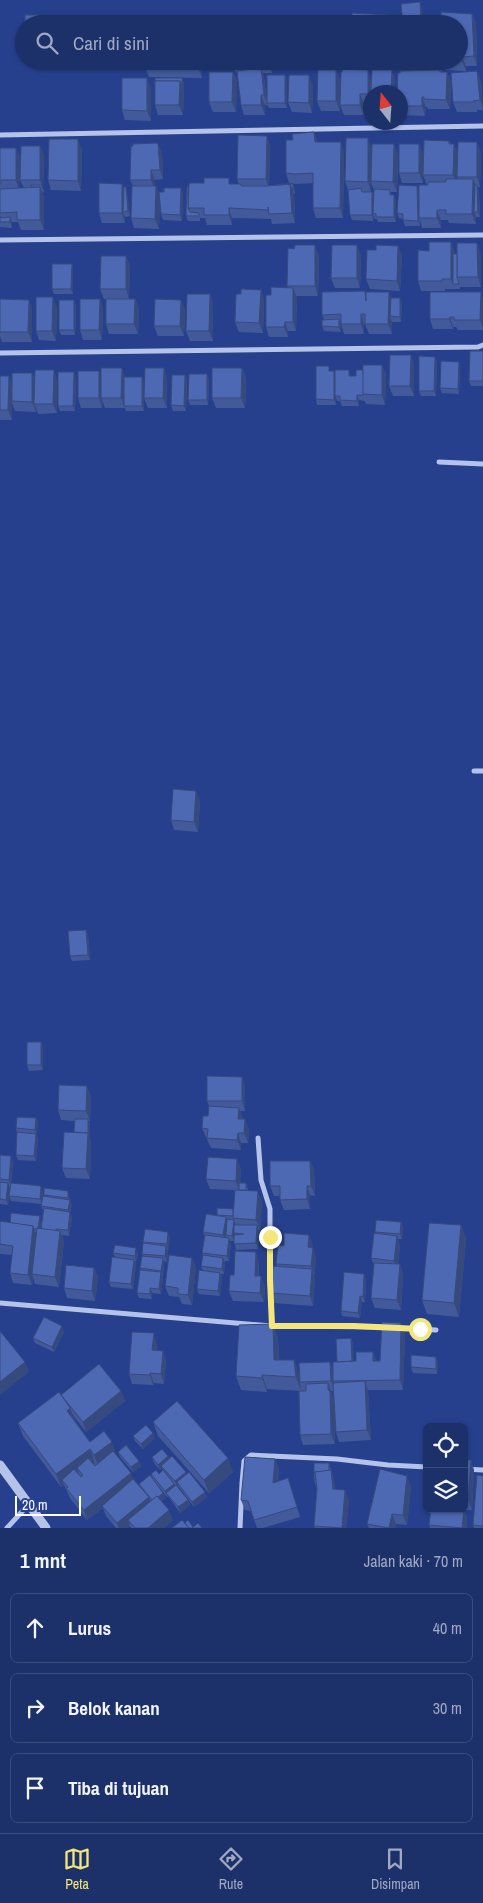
<!DOCTYPE html>
<html lang="id">
<head>
<meta charset="utf-8">
<style>
	body { margin:0; font-family:"Archivo Narrow",sans-serif; background:#293c72; color:#f1f3f6 }
	.controls { position:absolute; right:15px; bottom:15px; display:grid; overflow:hidden; border-radius:8px; box-shadow:0 1px 4px #0004 }
	.controls button { width:45px; height:45px; display:grid; place-items:center; padding:0; border:0; border-bottom:1px solid #3a4b7e; background:#1c306a; color:#f1f3f6; font:25px sans-serif }
	.compass { position:absolute; left:363px; top:85px; width:45px; height:45px; border-radius:50%; background:#1c306a; box-shadow:0 1px 4px #0004; rotate:343deg }
	.scale { position:absolute; left:15px; bottom:12px; width:66px; box-sizing:border-box; padding-left:5px; border:2px solid #fff; border-top:0; font-size:14px; line-height:18px; white-space:nowrap; color:#fff; -webkit-text-stroke:4px #26408d; paint-order:stroke }
	.stop { position:absolute; width:15px; height:15px; margin:-11px; border:4px solid #f4e779; border-radius:50%; background:#fff }
	.stop.end { background:#f4e779; border-color:#fff; box-shadow:0 1px 5px #0008 }
	.list { margin:0; padding:0; list-style:none }
	h2 { display:flex; justify-content:space-between; align-items:center; height:65px; margin:0; padding:0 20px; font-size:21px }
	h2 small { font-size:16px; font-weight:400; color:#a0a9c1 }
	.list li { display:grid; grid-template-columns:32px 1fr auto; gap:15px; align-items:center; box-sizing:border-box; height:70px; margin:0 10px 10px; padding:0 10px; border:1px solid #3a4b7e; border-radius:8px }
	.list b { display:block; font-size:19px; white-space:nowrap }
	.list em { font-size:16px; font-style:normal; color:#a0a9c1 }
	.icon { flex:none; width:28px; height:28px; fill:none; stroke:currentColor; stroke-width:2; stroke-linecap:round; stroke-linejoin:round }
	.map { position:relative; flex:none; width:483px; height:1528px; overflow:hidden }
	.search { position:absolute; background:#1c306a; box-shadow:0 1px 4px #0004; left:15px; right:15px; top:15px; height:55px; display:flex; align-items:center; gap:12px; box-sizing:border-box; padding:0 18px; border-radius:28px; color:#a0a9c1; font-size:19px }
	.sheet { height:305px; background:#1c306a }
	nav { display:flex; justify-content:space-around; align-items:center; box-sizing:border-box; height:70px; border-top:1px solid #3a4b7e; background:#1c306a; font-size:14px; color:#a0a9c1 }
	nav a { display:grid; justify-items:center; gap:2px }
	nav .on { color:#f4e779 }
	.map>svg:first-child { display:block }
	.lines { fill:none; stroke-linecap:round; stroke-linejoin:round }
	.minor { stroke:#b5c3ea; stroke-width:5 }
	.tertiary { stroke:#b5c3ea; stroke-width:9 }
	.wall { fill:#435a9a; fill-rule:evenodd }
	.shaded-wall { fill:#374a7d }
	.building { fill:#4e69b3; stroke:#374a7d }
	.route { stroke:#f4e779; stroke-width:6 }
</style>
</head>
<body>
<div class="map">
<svg width="483" height="1528" viewBox="0 0 483 1528">
	<rect width="100%" height="100%" fill="#26408d"/>
	<g class="lines">
		<g class="minor">
			<polyline points="0,135 483,126"/>
			<polyline points="0,240 483,235"/>
			<polyline points="0,353 478,347 483,345"/>
			<polyline points="439,462 483,464"/>
			<polyline points="474,771 483,771"/>
			<polyline points="258,1138 261,1180 270,1209 270,1279 272,1326"/>
			<polyline points="0,1303 272,1326 386,1327"/>
			<polyline points="397,1328 436,1330"/>
			<polyline points="464,1469 483,1470"/>
			<polyline points="7,1528 29,1504"/>
			<polyline points="240,1528 242,1483 244,1461 251,1455 337,1459 388,1465 427,1467"/>
		</g>
		<polyline class="tertiary" points="0,1465 46,1528"/>
	</g>
	<g class="wall">
		<polygon points="472,14 476,24 477,66 466,66 466,71 444,70 442,65 442,72 447,72 451,82 450,109 428,109 427,107 426,107 425,116 400,115 400,92 422,71 420,61 459,61 459,24"/>
		<polygon points="145,61 202,61 202,78 149,77 145,67"/>
		<polygon points="232,61 272,61 272,73 262,73 264,78 267,100 285,75 287,80 287,108 269,108 267,104 267,105 265,105 265,115 244,115 241,105 237,73 236,73"/>
		<polygon points="313,61 351,61 351,69 371,80 395,80 395,92 370,92 370,104 364,104 364,115 344,115 340,105 342,70 316,69"/>
		<polygon points="353,61 392,61 391,69 355,68"/>
		<polygon points="336,70 340,80 340,111 321,111 317,101"/>
		<polygon points="233,72 237,82 236,112 213,112 209,102"/>
		<polygon points="182,78 184,83 183,115 158,115 155,105"/>
		<polygon points="481,81 483,110 477,110 477,112 457,112 453,102"/>
		<polygon points="313,85 312,113 292,112 288,102"/>
		<polygon points="151,88 151,121 125,120 122,110"/>
		<polygon points="267,136 270,146 269,186 295,189 295,194 294,194 295,223 272,224 271,219 232,218 232,225 207,225 205,218 200,218 200,221 188,221 186,216 187,187 231,184 239,184 237,179"/>
		<polygon points="449,141 451,144 458,153 481,152 480,187 478,187 479,190 480,217 476,217 476,224 449,223 448,220 441,220 441,228 422,228 420,220 420,226 405,226 403,219 399,218 397,213 417,186 419,191 427,185 423,175"/>
		<polygon points="318,142 344,152 343,218 316,218 313,208 313,183 298,184 289,183 286,173"/>
		<path d="M394,144L398,154L397,192H390L396,201V222H378L377,219H375L374,215L373,221L352,220L350,215L348,190L345,181L372,147ZM371,182L374,191V197L372,192H371Z"/>
		<polygon points="419,144 423,154 423,183 402,183 399,173"/>
		<polygon points="40,146 44,156 43,188 44,192 42,193 44,197 44,230 21,230 18,222 12,222 12,228 0,227 0,148 16,148 20,158 19,188 24,188 20,180"/>
		<polygon points="82,149 81,191 51,190 48,180"/>
		<polygon points="162,153 163,179 155,180 155,186 156,186 159,195 183,193 182,221 163,220 161,214 160,199 159,229 134,228 131,218 133,186 130,180"/>
		<polygon points="122,184 124,188 127,192 130,216 125,217 125,223 102,223 99,213"/>
		<polygon points="398,246 402,256 400,291 370,289 366,279 376,250"/>
		<polygon points="429,251 455,252 455,254 481,253 481,287 460,287 460,289 445,289 445,291 421,291 418,281"/>
		<polygon points="319,255 318,296 296,296 297,298 296,331 288,331 288,337 269,337 266,327 271,295 288,288 287,286"/>
		<polygon points="361,255 360,288 335,288 331,278"/>
		<polygon points="126,256 130,266 129,299 135,299 139,309 138,334 109,334 106,324 106,299 104,299 100,289"/>
		<polygon points="72,264 73,270 73,294 54,294 52,289"/>
		<polygon points="261,290 264,300 263,333 239,332 235,322 241,294"/>
		<polygon points="389,292 391,298 400,298 402,303 401,322 392,322 392,334 369,334 365,324 364,324 364,334 344,334 341,324 341,332 324,331 322,326 324,319 322,315 366,294"/>
		<polygon points="210,294 213,304 213,341 190,341 186,331"/>
		<polygon points="0,299 29,300 32,310 32,342 2,342 0,336"/>
		<polygon points="100,299 103,309 102,340 83,340 80,330"/>
		<polygon points="483,299 483,330 458,330 456,327 453,327 453,329 433,329 430,319"/>
		<polygon points="76,305 75,335 61,335 59,330"/>
		<polygon points="57,307 56,341 39,340 36,331"/>
		<polygon points="185,309 184,336 158,336 154,326"/>
		<polygon points="483,351 483,386 471,386 469,381"/>
		<polygon points="411,355 414,365 414,396 393,396 389,386"/>
		<polygon points="435,357 437,362 436,396 421,396 419,391"/>
		<polygon points="382,365 386,375 385,405 366,404 365,401 359,400 359,406 342,406 340,401 337,401 336,397 336,405 317,405 316,399 331,371 335,374 349,370 350,376 356,376 363,370"/>
		<polygon points="460,367 459,394 442,393 440,388"/>
		<polygon points="242,368 246,378 245,408 216,408 212,398"/>
		<polygon points="99,371 101,377 142,377 144,383 144,411 126,411 125,408 105,408 103,402 102,408 81,408 78,398"/>
		<polygon points="32,373 35,379 57,380 57,413 38,414 36,408 36,412 15,411 12,403 12,420 0,420 0,376 12,384"/>
		<polygon points="185,375 187,380 186,411 173,411 171,405"/>
		<polygon points="76,377 75,411 60,411 58,406"/>
		<polygon points="167,378 167,408 148,408 144,398"/>
		<polygon points="209,379 208,405 190,405 188,400"/>
		<polygon points="200,801 198,832 174,830 171,820"/>
		<polygon points="86,930 88,935 90,960 72,961 70,956"/>
		<polygon points="41,1042 43,1047 43,1070 29,1071 27,1065"/>
		<polygon points="242,1077 245,1087 245,1111 240,1111 243,1119 249,1129 248,1143 241,1143 241,1150 211,1148 202,1128 208,1116 209,1106 207,1101"/>
		<polygon points="91,1096 90,1121 89,1121 90,1125 90,1139 91,1143 90,1179 66,1178 62,1168 74,1132 74,1121 61,1120 58,1110"/>
		<polygon points="36,1118 38,1123 36,1135 38,1139 36,1161 18,1160 16,1155 17,1132 16,1128"/>
		<polygon points="0,1155 13,1162 11,1183 43,1192 43,1196 44,1196 44,1195 70,1197 70,1200 72,1205 70,1213 72,1218 69,1236 62,1235 64,1241 59,1287 35,1284 33,1277 32,1285 13,1283 10,1273 12,1255 0,1254 0,1221 10,1223 41,1221 40,1229 41,1229 43,1211 41,1204 11,1201 9,1196 9,1194 8,1205 0,1204"/>
		<polygon points="310,1161 314,1170 315,1196 310,1195 310,1209 284,1210 280,1200 280,1196 274,1196 270,1186"/>
		<polygon points="241,1169 240,1183 246,1183 248,1190 262,1201 260,1230 259,1230 258,1249 236,1250 234,1241 230,1241 231,1243 229,1261 225,1261 225,1263 224,1274 221,1274 222,1278 220,1296 199,1294 197,1289 203,1271 201,1266 203,1255 202,1253 205,1236 203,1232 217,1216 217,1215 234,1210 235,1190 210,1189 206,1179"/>
		<polygon points="401,1222 403,1227 402,1239 398,1239 400,1246 398,1264 400,1264 403,1274 401,1310 375,1308 371,1298 374,1265 371,1258 376,1234 375,1232"/>
		<polygon points="461,1225 466,1239 459,1317 427,1314 422,1300"/>
		<polygon points="170,1237 168,1250 168,1249 168,1251 167,1262 164,1261 164,1263 163,1276 162,1276 163,1277 161,1294 152,1293 152,1299 139,1298 137,1293 141,1270 140,1268 143,1256 142,1254 144,1244 143,1242"/>
		<polygon points="313,1245 312,1248 316,1258 314,1276 315,1279 313,1306 274,1303 271,1293 277,1267 276,1264 284,1246"/>
		<polygon points="113,1253 138,1254 136,1262 135,1261 136,1265 133,1289 111,1287 109,1282 115,1257"/>
		<polygon points="259,1262 259,1276 265,1286 264,1302 233,1301 229,1291 234,1275"/>
		<polygon points="94,1268 98,1278 95,1301 67,1298 64,1288"/>
		<polygon points="196,1268 192,1305 182,1304 179,1297 169,1296 165,1286"/>
		<polygon points="364,1274 366,1279 365,1302 362,1302 360,1318 342,1316 341,1311"/>
		<polygon points="401,1323 405,1333 403,1390 368,1390 371,1440 339,1442 336,1432 334,1391 331,1391 334,1400 335,1444 303,1445 300,1435 301,1391 267,1389 267,1392 241,1390 236,1376 273,1324 278,1338 279,1360 294,1360 299,1374 333,1369 351,1338 353,1344 353,1361 380,1361"/>
		<polygon points="64,1332 54,1352 35,1343 33,1338"/>
		<polygon points="157,1343 157,1350 163,1351 166,1361 164,1384 154,1383 153,1385 132,1384 129,1374"/>
		<polygon points="438,1362 437,1374 413,1373 411,1367"/>
		<polygon points="121,1391 125,1401 86,1432 73,1415 76,1422 90,1442 117,1455 133,1479 140,1488 139,1484 152,1478 151,1474 159,1474 163,1470 162,1468 160,1470 154,1463 152,1457 168,1456 169,1459 187,1474 207,1497 194,1507 178,1486 177,1486 188,1500 190,1505 180,1513 168,1496 167,1497 159,1487 163,1493 165,1498 161,1501 173,1520 164,1528 131,1528 130,1526 127,1528 116,1528 106,1516 103,1508 87,1520 70,1498 64,1485 61,1487 23,1436 18,1423 61,1396"/>
		<polygon points="153,1422 233,1472 209,1493 158,1436"/>
		<polygon points="133,1436 155,1438 143,1449 135,1441"/>
		<polygon points="118,1452 139,1461 141,1466 133,1472 120,1457"/>
		<polygon points="275,1459 279,1469 278,1481 288,1478 300,1517 263,1528 257,1528 251,1511 245,1510 241,1500"/>
		<polygon points="464,1460 474,1470 472,1510 464,1510 467,1518 467,1528 430,1528 429,1525 431,1509 464,1509"/>
		<polygon points="329,1463 334,1480 335,1489 349,1500 346,1528 315,1528 314,1526 317,1489 314,1480"/>
		<polygon points="483,1476 483,1528 474,1528 473,1525"/>
		<polygon points="411,1486 407,1525 396,1524 395,1528 369,1528 367,1524"/>
	</g>
	<g class="shaded-wall">
		<polygon points="420,2 422,8 423,24 421,24"/>
		<polygon points="472,14 476,24 477,66 474,56"/>
		<polygon points="39,15 41,20 41,24 39,24"/>
		<polygon points="389,15 392,24 389,24"/>
		<polygon points="462,57 466,66 466,71 462,61"/>
		<polygon points="199,61 202,61 202,78 198,68"/>
		<polygon points="268,61 272,61 272,73 268,63"/>
		<polygon points="348,61 351,61 351,70"/>
		<polygon points="389,61 392,61 391,69"/>
		<polygon points="261,68 264,78 267,105 264,95"/>
		<polygon points="336,70 340,80 340,111 336,101"/>
		<polygon points="368,70 371,80 370,102 368,94"/>
		<polygon points="392,70 395,80 395,92 391,92"/>
		<polygon points="477,71 481,81 483,109 480,100"/>
		<polygon points="233,72 237,82 236,112 232,102"/>
		<polygon points="447,72 451,82 450,109 446,100"/>
		<polygon points="285,75 287,80 287,108 285,103"/>
		<polygon points="309,75 313,85 312,113 309,103"/>
		<polygon points="147,78 151,88 151,121 147,111"/>
		<polygon points="182,78 184,83 184,91 182,86"/>
		<polygon points="180,81 184,91 183,115 179,105"/>
		<polygon points="360,94 364,104 364,115 360,105"/>
		<polygon points="261,95 265,105 265,115 261,105"/>
		<polygon points="422,97 426,107 425,116 422,106"/>
		<polygon points="314,132 318,142 315,142"/>
		<polygon points="267,136 270,146 269,189 266,179"/>
		<polygon points="368,138 372,148 371,192 368,182"/>
		<polygon points="78,139 82,149 81,191 78,181"/>
		<polygon points="341,142 344,152 343,218 340,208"/>
		<polygon points="477,142 481,152 480,187 477,177"/>
		<polygon points="158,143 162,153 163,179 160,170"/>
		<polygon points="394,144 398,154 397,192 393,182"/>
		<polygon points="419,144 423,154 423,183 419,173"/>
		<polygon points="454,144 458,154 457,185 453,175"/>
		<polygon points="40,146 44,156 43,188 44,192 40,180"/>
		<polygon points="16,148 20,158 19,190 16,180"/>
		<polygon points="151,170 155,180 155,190 151,180"/>
		<polygon points="473,179 477,189 474,212 476,217 476,224 472,214"/>
		<polygon points="122,184 126,194 123,212 125,217 125,223 122,213"/>
		<polygon points="290,184 294,194 295,223 292,213"/>
		<polygon points="293,184 295,189 295,194 293,189"/>
		<polygon points="477,185 479,190 480,217 478,212"/>
		<polygon points="156,186 160,196 159,229 155,219"/>
		<polygon points="417,186 419,191 419,218 420,226 418,221"/>
		<polygon points="40,187 44,197 44,230 40,220"/>
		<polygon points="126,187 127,192 130,216 128,211"/>
		<polygon points="181,188 183,193 182,221 180,215"/>
		<polygon points="372,192 374,197 373,213 373,221 372,215"/>
		<polygon points="394,195 396,201 396,222 394,217"/>
		<polygon points="229,208 232,218 232,225 229,215"/>
		<polygon points="437,210 441,220 441,228 437,218"/>
		<polygon points="10,217 12,222 12,228 10,222"/>
		<polygon points="451,242 455,252 455,284 453,284 451,279"/>
		<polygon points="477,243 481,253 481,287 478,277"/>
		<polygon points="315,245 319,255 318,296 315,286"/>
		<polygon points="357,245 361,255 360,288 357,278"/>
		<polygon points="398,246 402,256 400,291 397,281"/>
		<polygon points="126,256 130,266 129,299 126,289"/>
		<polygon points="72,264 73,270 73,294 71,289"/>
		<polygon points="293,288 297,298 296,331 293,322"/>
		<polygon points="261,290 264,300 263,333 259,323"/>
		<polygon points="389,292 393,302 390,316 392,322 392,334 388,324"/>
		<polygon points="481,292 483,299 483,328 480,320"/>
		<polygon points="210,294 213,304 213,341 209,331"/>
		<polygon points="53,297 57,307 56,341 52,331"/>
		<polygon points="400,298 402,303 401,322 400,317"/>
		<polygon points="100,299 103,309 102,340 99,330"/>
		<polygon points="135,299 139,309 138,334 134,324"/>
		<polygon points="29,300 32,310 32,342 28,332"/>
		<polygon points="74,300 76,305 75,335 74,330"/>
		<polygon points="181,300 185,309 184,336 180,326"/>
		<polygon points="361,314 364,324 364,334 361,324"/>
		<polygon points="450,317 453,327 453,329 449,319"/>
		<polygon points="339,319 341,324 341,332 339,327"/>
		<polygon points="285,322 288,331 288,337 284,327"/>
		<polygon points="411,355 414,365 414,396 410,386"/>
		<polygon points="435,357 437,362 436,396 434,391"/>
		<polygon points="459,362 460,367 459,394 458,389"/>
		<polygon points="382,365 386,375 385,405 382,395"/>
		<polygon points="122,368 125,378 124,406 121,398"/>
		<polygon points="164,368 167,378 167,408 163,398"/>
		<polygon points="242,368 246,378 245,408 241,398"/>
		<polygon points="54,370 57,380 57,413 53,404"/>
		<polygon points="99,371 103,381 101,398 103,402 102,408 99,398"/>
		<polygon points="334,371 336,376 336,405 334,400"/>
		<polygon points="74,372 76,377 75,411 73,406"/>
		<polygon points="32,373 36,383 34,404 36,408 36,412 32,402"/>
		<polygon points="207,374 209,379 208,405 207,400"/>
		<polygon points="185,375 187,380 186,411 184,406"/>
		<polygon points="9,376 13,386 12,401 12,420 8,410"/>
		<polygon points="142,377 144,383 144,411 142,406"/>
		<polygon points="357,395 359,400 359,406 357,401"/>
		<polygon points="196,791 200,801 198,832 194,822"/>
		<polygon points="86,930 88,935 90,960 88,955"/>
		<polygon points="41,1042 43,1047 43,1070 41,1065"/>
		<polygon points="242,1077 245,1087 245,1111 242,1101"/>
		<polygon points="87,1086 91,1096 90,1121 86,1111"/>
		<polygon points="239,1108 243,1118 242,1129 238,1119"/>
		<polygon points="36,1118 38,1123 37,1135 35,1130"/>
		<polygon points="88,1119 90,1125 90,1139 91,1143 90,1179 86,1169"/>
		<polygon points="245,1119 249,1129 248,1143 244,1133"/>
		<polygon points="238,1133 241,1143 241,1150 237,1140"/>
		<polygon points="36,1134 38,1139 36,1161 34,1156"/>
		<polygon points="11,1156 13,1162 10,1186 9,1180"/>
		<polygon points="237,1159 241,1169 239,1191 236,1181"/>
		<polygon points="310,1161 314,1170 315,1196 311,1186"/>
		<polygon points="8,1183 10,1188 8,1205 6,1200"/>
		<polygon points="41,1186 43,1192 42,1204 40,1199"/>
		<polygon points="307,1186 310,1195 310,1209 307,1199"/>
		<polygon points="68,1191 72,1205 70,1213 72,1218 69,1236 68,1230 69,1214 68,1210 69,1202 68,1198"/>
		<polygon points="258,1191 262,1201 260,1230 256,1220"/>
		<polygon points="40,1216 41,1221 40,1234 38,1229"/>
		<polygon points="226,1217 228,1223 225,1240 223,1235"/>
		<polygon points="234,1220 236,1225 234,1241 232,1236"/>
		<polygon points="401,1222 403,1227 402,1239 400,1234"/>
		<polygon points="257,1225 259,1230 258,1249 256,1243"/>
		<polygon points="461,1225 466,1239 459,1317 454,1303"/>
		<polygon points="33,1226 37,1236 32,1274 33,1277 32,1285 28,1275"/>
		<polygon points="60,1231 64,1241 59,1287 55,1277"/>
		<polygon points="168,1232 170,1237 168,1250 167,1244"/>
		<polygon points="309,1235 313,1245 312,1257 308,1247"/>
		<polygon points="397,1236 400,1246 397,1271 394,1261"/>
		<polygon points="229,1238 231,1243 229,1261 227,1256"/>
		<polygon points="166,1246 168,1251 167,1262 165,1256"/>
		<polygon points="136,1248 138,1254 136,1262 135,1256"/>
		<polygon points="313,1248 316,1258 315,1276 311,1266"/>
		<polygon points="256,1252 259,1262 258,1286 255,1276"/>
		<polygon points="163,1258 164,1263 163,1276 161,1271"/>
		<polygon points="192,1258 196,1268 192,1305 188,1295"/>
		<polygon points="223,1258 225,1263 224,1274 222,1269"/>
		<polygon points="134,1260 136,1265 133,1289 131,1284"/>
		<polygon points="400,1264 403,1274 401,1310 397,1300"/>
		<polygon points="94,1268 98,1278 95,1301 92,1291"/>
		<polygon points="312,1269 315,1279 313,1306 310,1296"/>
		<polygon points="161,1272 163,1277 161,1294 159,1289"/>
		<polygon points="220,1273 222,1278 220,1296 218,1291"/>
		<polygon points="364,1274 366,1279 365,1302 363,1297"/>
		<polygon points="261,1276 265,1286 264,1302 260,1293"/>
		<polygon points="150,1288 152,1293 152,1299 150,1294"/>
		<polygon points="360,1296 362,1302 360,1318 358,1313"/>
		<polygon points="401,1323 405,1333 403,1390 400,1380"/>
		<polygon points="273,1324 278,1338 279,1374 274,1360"/>
		<polygon points="62,1326 64,1332 54,1352 52,1347"/>
		<polygon points="154,1333 157,1343 156,1360 152,1350"/>
		<polygon points="351,1338 353,1344 354,1369 352,1364"/>
		<polygon points="163,1351 166,1361 164,1384 161,1374"/>
		<polygon points="373,1352 377,1362 373,1361"/>
		<polygon points="436,1357 438,1362 437,1374 436,1369"/>
		<polygon points="294,1360 299,1374 301,1391 296,1377"/>
		<polygon points="25,1362 29,1372 0,1395 0,1382"/>
		<polygon points="330,1362 334,1372 333,1381 334,1385 335,1391 331,1381"/>
		<polygon points="150,1373 154,1383 153,1385 150,1375"/>
		<polygon points="262,1375 267,1389 267,1392 262,1378"/>
		<polygon points="365,1381 368,1391 371,1440 367,1430"/>
		<polygon points="328,1383 334,1400 335,1444 331,1434"/>
		<polygon points="121,1391 125,1401 86,1432 83,1422"/>
		<polygon points="70,1408 76,1422 67,1411"/>
		<polygon points="153,1433 155,1438 143,1449 141,1444"/>
		<polygon points="112,1442 117,1456 99,1469 94,1455"/>
		<polygon points="90,1449 95,1463 81,1473 77,1468 79,1474 66,1484 62,1480 64,1485 61,1487 56,1474"/>
		<polygon points="168,1456 170,1462 161,1466 162,1468 160,1470 158,1465"/>
		<polygon points="228,1458 233,1472 209,1493 204,1480"/>
		<polygon points="275,1459 279,1469 277,1493 273,1483"/>
		<polygon points="471,1460 474,1470 472,1510 468,1500"/>
		<polygon points="139,1461 141,1466 133,1472 131,1467"/>
		<polygon points="331,1470 334,1480 336,1499 333,1489"/>
		<polygon points="186,1472 188,1477 177,1482 178,1486 177,1487 175,1481"/>
		<polygon points="131,1473 134,1483 102,1506 103,1508 87,1520 84,1510"/>
		<polygon points="407,1476 411,1486 407,1525 403,1515"/>
		<polygon points="174,1484 176,1489 166,1493 167,1497 165,1491"/>
		<polygon points="345,1490 349,1500 346,1528 342,1528"/>
		<polygon points="205,1492 207,1497 194,1507 192,1502"/>
		<polygon points="163,1493 165,1498 155,1507 153,1501"/>
		<polygon points="149,1497 152,1507 128,1520 130,1526 127,1528 119,1528 117,1523"/>
		<polygon points="188,1500 190,1505 180,1513 178,1507"/>
		<polygon points="464,1509 467,1518 467,1528 462,1528"/>
		<polygon points="169,1510 173,1520 164,1528 148,1528"/>
		<polygon points="392,1514 396,1524 395,1528 389,1528"/>
	</g>
	<g class="building">
		<polygon points="420,2 421,24 403,24 401,4"/>
		<polygon points="441,12 472,14 474,56 462,57 462,61 459,61 459,24 441,24"/>
		<polygon points="352,13 389,15 389,24 352,24"/>
		<rect x="25" y="15" width="14" height="9"/>
		<polygon points="146,17 185,17 185,22 199,22 199,24 146,24"/>
		<rect x="233" y="18" width="36" height="6"/>
		<polygon points="145,61 199,61 198,68 145,67"/>
		<rect x="232" y="61" width="36" height="2"/>
		<polygon points="421,64 440,64 440,67 421,70"/>
		<polygon points="261,68 264,95 261,95 261,105 241,105 237,71"/>
		<polygon points="342,69 368,70 368,94 360,94 360,105 340,105 341,72 342,72"/>
		<polygon points="318,70 336,70 336,101 317,101"/>
		<polygon points="372,70 392,70 391,92 371,92"/>
		<polygon points="440,70 440,72 447,72 446,100 424,99 424,97 422,97 422,106 400,106 400,92 397,92 398,73 400,73 400,71"/>
		<polygon points="477,71 480,100 473,101 473,102 453,102 451,73"/>
		<polygon points="209,72 233,72 232,102 209,102"/>
		<rect x="267" y="75" width="18" height="28"/>
		<polygon points="289,75 309,75 309,103 288,102"/>
		<polygon points="122,78 147,78 147,111 122,110"/>
		<polygon points="155,78 182,78 182,86 180,81 155,81 155,85"/>
		<polygon points="155,81 180,81 179,105 155,105"/>
		<polygon points="314,132 315,142 341,142 340,208 313,208 313,173 295,174 286,173 286,140 293,140 292,134"/>
		<polygon points="238,135 267,136 266,179 237,179"/>
		<polygon points="346,138 368,138 368,182 345,181"/>
		<polygon points="49,139 78,139 78,181 48,180"/>
		<polygon points="424,140 449,141 449,144 454,144 453,175 423,175"/>
		<polygon points="458,142 477,142 477,177 457,177"/>
		<polygon points="158,143 160,170 151,170 151,180 130,180 131,146 133,146 133,144"/>
		<polygon points="372,144 394,144 393,182 371,181"/>
		<rect x="399" y="144" width="20" height="29"/>
		<polygon points="21,146 40,146 40,180 20,180"/>
		<polygon points="0,148 16,148 16,180 1,180 1,184 0,184"/>
		<polygon points="204,178 229,178 229,184 241,184 241,186 267,186 290,184 292,213 269,214 268,207 268,210 229,208 229,215 204,215 204,208 188,208 189,183 204,183"/>
		<polygon points="446,179 473,179 472,214 446,214 446,210 437,210 437,218 419,218 419,185 428,185 428,182 446,182"/>
		<polygon points="99,183 122,184 122,213 99,213"/>
		<polygon points="278,184 293,184 293,189 292,189 290,184 278,185"/>
		<rect x="31" y="185" width="11" height="2"/>
		<polygon points="399,185 417,186 418,221 403,220 403,214 397,213"/>
		<polygon points="475,185 477,185 478,212 474,212"/>
		<polygon points="132,186 156,186 155,219 131,218"/>
		<polygon points="40,187 40,220 17,220 17,212 0,213 0,189"/>
		<polygon points="124,187 126,187 128,211 123,212"/>
		<polygon points="187,187 188,187 188,208 190,212 199,213 199,216 186,216"/>
		<polygon points="164,188 181,188 180,215 161,214 159,192 164,192"/>
		<polygon points="361,188 362,192 372,192 372,215 350,215 348,190"/>
		<polygon points="374,189 390,190 390,195 394,195 394,217 376,217 376,214 373,213"/>
		<polygon points="0,216 1,218 10,217 10,222 0,222"/>
		<polygon points="429,242 451,242 451,279 442,279 442,281 418,281 418,250 429,251"/>
		<polygon points="457,243 477,243 478,277 457,277"/>
		<polygon points="295,245 315,245 315,286 287,286 288,248 294,249"/>
		<polygon points="332,245 357,245 357,278 331,278"/>
		<polygon points="376,245 398,246 397,281 366,279 367,250 376,250"/>
		<polygon points="453,254 457,254 457,277 459,284 453,284"/>
		<polygon points="101,256 126,256 126,289 100,289"/>
		<polygon points="52,264 72,264 71,289 52,289"/>
		<polygon points="271,287 293,288 293,322 285,322 284,327 266,327 266,295 271,295"/>
		<polygon points="241,289 261,290 259,323 235,322 236,294 241,294"/>
		<polygon points="365,291 366,301 366,292 389,292 388,324 365,324 365,314 361,314 361,324 341,324 341,314 322,315 322,292"/>
		<polygon points="430,292 481,292 480,320 454,320 454,317 450,317 449,319 430,319"/>
		<polygon points="187,294 210,294 209,331 186,331"/>
		<polygon points="36,297 53,297 52,331 36,331"/>
		<polygon points="391,298 400,298 400,317 390,316"/>
		<polygon points="0,299 29,300 28,332 0,332"/>
		<polygon points="80,299 100,299 99,330 80,330"/>
		<polygon points="106,299 135,299 134,324 106,324"/>
		<polygon points="155,299 181,300 180,326 154,326"/>
		<rect x="59" y="300" width="15" height="30"/>
		<polygon points="339,319 339,327 322,326 322,320"/>
		<polygon points="470,351 483,351 483,381 469,381"/>
		<polygon points="390,355 411,355 410,386 389,386"/>
		<polygon points="419,356 435,357 434,391 419,391"/>
		<polygon points="441,361 459,362 458,389 440,388"/>
		<polygon points="363,365 382,365 382,395 362,394"/>
		<polygon points="316,366 329,366 329,371 334,371 334,400 316,399"/>
		<polygon points="101,368 122,368 121,398 101,398"/>
		<polygon points="145,368 164,368 163,398 144,398"/>
		<polygon points="212,368 242,368 241,398 212,398"/>
		<polygon points="35,370 54,370 53,404 34,404"/>
		<polygon points="335,370 349,370 349,376 356,376 356,370 363,370 363,395 357,395 357,401 340,400 340,396 335,396"/>
		<rect x="78" y="371" width="21" height="27"/>
		<polygon points="58,372 74,372 73,406 58,406"/>
		<polygon points="12,373 32,373 32,402 12,401"/>
		<polygon points="189,374 207,374 207,400 188,400"/>
		<polygon points="172,375 185,375 184,406 171,405"/>
		<polygon points="0,376 9,376 8,410 0,410"/>
		<rect x="124" y="377" width="18" height="29"/>
		<polygon points="173,789 196,791 194,822 171,820"/>
		<polygon points="86,930 88,955 70,956 68,931"/>
		<rect x="27" y="1042" width="14" height="23"/>
		<polygon points="207,1076 242,1077 242,1101 207,1101"/>
		<polygon points="59,1085 87,1086 86,1111 58,1110"/>
		<polygon points="209,1106 239,1108 238,1119 245,1119 244,1133 238,1133 237,1140 207,1138 208,1129 202,1128 203,1116 208,1116"/>
		<polygon points="17,1117 36,1118 35,1130 16,1128"/>
		<polygon points="75,1119 88,1119 88,1135 88,1133 74,1132"/>
		<polygon points="17,1132 36,1134 34,1156 16,1155"/>
		<polygon points="64,1132 88,1133 86,1169 62,1168"/>
		<polygon points="0,1155 11,1156 9,1180 0,1179"/>
		<polygon points="208,1157 237,1159 236,1181 206,1179"/>
		<polygon points="270,1161 310,1161 311,1186 307,1186 307,1199 280,1200 280,1186 270,1186"/>
		<polygon points="0,1182 8,1183 6,1200 0,1199"/>
		<polygon points="11,1183 41,1186 40,1199 9,1196"/>
		<rect x="239" y="1183" width="7" height="7"/>
		<polygon points="44,1188 68,1191 68,1198 44,1195"/>
		<polygon points="235,1190 258,1191 256,1220 233,1218"/>
		<polygon points="43,1196 70,1200 68,1210 41,1206"/>
		<polygon points="44,1208 70,1212 68,1230 56,1229 56,1231 41,1229"/>
		<polygon points="217,1208 233,1209 233,1216 217,1215"/>
		<polygon points="11,1213 40,1216 38,1228 34,1229 33,1226 10,1223"/>
		<polygon points="206,1214 226,1217 223,1235 203,1232"/>
		<polygon points="227,1219 234,1220 232,1236 226,1235"/>
		<polygon points="376,1220 401,1222 400,1234 375,1232"/>
		<polygon points="0,1221 33,1226 28,1275 10,1273 13,1246 0,1244"/>
		<polygon points="429,1223 461,1225 454,1303 422,1300"/>
		<polygon points="234,1225 257,1225 256,1243 234,1244 234,1235 244,1234 234,1233"/>
		<polygon points="37,1228 60,1231 55,1277 32,1274"/>
		<polygon points="145,1229 168,1232 167,1244 143,1242"/>
		<polygon points="284,1233 309,1235 308,1247 313,1248 311,1266 276,1264 278,1245 284,1246"/>
		<polygon points="374,1233 397,1236 394,1261 371,1258"/>
		<polygon points="205,1235 229,1238 227,1256 202,1253"/>
		<polygon points="143,1243 166,1246 165,1256 142,1254"/>
		<polygon points="115,1245 136,1248 135,1256 113,1253"/>
		<polygon points="235,1251 256,1252 255,1276 261,1276 260,1293 229,1291 230,1275 234,1275"/>
		<polygon points="169,1255 192,1258 188,1295 178,1294 178,1288 165,1286"/>
		<polygon points="203,1255 223,1258 222,1269 201,1266"/>
		<polygon points="142,1256 163,1258 161,1271 140,1268"/>
		<polygon points="112,1257 134,1260 131,1284 109,1282"/>
		<polygon points="374,1263 400,1264 397,1300 371,1298"/>
		<polygon points="66,1265 94,1268 92,1291 64,1288"/>
		<polygon points="273,1266 312,1269 310,1296 271,1293"/>
		<polygon points="140,1270 161,1272 159,1289 150,1288 150,1294 137,1293"/>
		<polygon points="199,1270 220,1273 218,1291 197,1289"/>
		<polygon points="344,1272 364,1274 363,1297 360,1296 358,1313 341,1311"/>
		<polygon points="44,1317 62,1326 52,1347 33,1338"/>
		<polygon points="382,1322 401,1323 400,1380 333,1381 333,1362 356,1361 356,1352 373,1352 373,1361 380,1361"/>
		<polygon points="273,1324 274,1360 294,1360 296,1377 262,1375 262,1378 236,1376 239,1325"/>
		<polygon points="0,1331 25,1362 0,1382"/>
		<polygon points="132,1332 154,1333 152,1350 163,1351 161,1374 150,1373 150,1375 129,1374"/>
		<polygon points="351,1338 352,1361 337,1362 336,1339"/>
		<polygon points="411,1355 436,1357 436,1369 411,1367"/>
		<polygon points="330,1362 331,1381 300,1382 299,1363"/>
		<polygon points="99,1364 121,1391 83,1422 61,1395"/>
		<polygon points="365,1381 367,1430 336,1432 333,1383"/>
		<polygon points="328,1383 328,1390 330,1391 331,1434 300,1435 299,1391 306,1391 306,1384"/>
		<polygon points="59,1392 70,1408 67,1411 90,1442 104,1431 112,1442 94,1455 90,1449 56,1474 18,1423"/>
		<polygon points="177,1401 228,1458 204,1480 153,1422"/>
		<polygon points="146,1425 153,1433 141,1444 133,1436"/>
		<polygon points="126,1445 139,1461 131,1467 118,1452"/>
		<polygon points="162,1449 168,1456 158,1465 152,1457"/>
		<polygon points="113,1451 131,1473 84,1510 66,1488 68,1487 62,1480 74,1469 81,1477 83,1475 77,1468 88,1458 95,1466"/>
		<polygon points="172,1456 186,1472 175,1481 161,1466"/>
		<polygon points="245,1457 275,1459 273,1483 288,1478 297,1507 254,1520 248,1501 241,1500"/>
		<polygon points="464,1460 471,1460 468,1500 464,1500"/>
		<polygon points="314,1463 329,1463 329,1471 315,1472 316,1480 314,1480"/>
		<polygon points="380,1469 407,1476 403,1515 392,1514 389,1528 367,1524"/>
		<polygon points="156,1470 159,1474 163,1470 174,1484 165,1491 151,1474"/>
		<polygon points="331,1470 333,1489 345,1490 342,1528 314,1526 317,1489 315,1472"/>
		<polygon points="189,1472 205,1492 192,1502 177,1482"/>
		<polygon points="150,1475 163,1493 158,1497 157,1496 152,1500 139,1484"/>
		<polygon points="477,1475 483,1476 483,1528 482,1528 482,1526 473,1525"/>
		<polygon points="133,1479 149,1497 117,1523 102,1506"/>
		<polygon points="176,1485 188,1500 178,1507 166,1493"/>
		<polygon points="157,1496 169,1510 148,1528 135,1528 128,1520"/>
		<polygon points="431,1509 464,1509 462,1528 429,1525"/>
		<polygon points="182,1520 189,1528 172,1528"/>
		<polygon points="188,1520 193,1527 192,1528 189,1528 185,1523"/>
		<polygon points="198,1523 202,1528 192,1528"/>
	</g>
	<g class="lines">
		<polyline class="route" points="270,1237 270,1279 272,1326 354,1326 420,1329"/>
	</g>
</svg>
<div class="controls">
<button><svg class="icon" aria-label="locate" viewBox="0 0 24 24"><circle cx="12" cy="12" r="6"/><path d="M12 2v4M12 18v4M2 12h4M18 12h4"/></svg></button>
<button><svg class="icon" aria-label="layers" viewBox="0 0 24 24"><path d="M12 4l9 5-9 5-9-5zM3 14l9 5 9-5"/></svg></button>
</div>
<svg class="compass" viewBox="-18 -18 36 36"><path d="M0-13l5 13h-10z" fill="#e53935"/><path d="M0 13l5-13h-10z" fill="#a0a9c1"/></svg>
<div class="scale">20 m</div>
<div class="stop" style="left:420px;top:1329px"></div>
<div class="stop end" style="left:270px;top:1237px"></div>
<div class="search"><svg class="icon" aria-label="search" viewBox="0 0 24 24"><circle cx="10" cy="10" r="6"/><path d="M15 15l6 6"/></svg>Cari di sini</div>
</div>
<section class="sheet">
<h2>1 mnt<small>Jalan kaki · 70 m</small></h2>
<ul class="list">
<li><svg class="icon" aria-label="ahead" viewBox="0 0 24 24"><path d="M12 20V5M6 11l6-6 6 6"/></svg><div><b>Lurus</b></div><em>40 m</em></li>
<li><svg class="icon" aria-label="right" viewBox="0 0 24 24"><path d="M7 20v-9h11M14 6l5 5-5 5"/></svg><div><b>Belok kanan</b></div><em>30 m</em></li>
<li><svg class="icon" aria-label="arrive" viewBox="0 0 24 24"><path d="M6 21V4h12l-3 4 3 4H6"/></svg><div><b>Tiba di tujuan</b></div></li>
</ul>
</section>
<nav>
<a class="on"><svg class="icon" aria-label="map" viewBox="0 0 24 24"><path d="M3 6l6-2 6 2 6-2v14l-6 2-6-2-6 2zM9 4v14M15 6v14"/></svg>Peta</a>
<a><svg class="icon" aria-label="directions" viewBox="0 0 24 24"><path d="M12 3l9 9-9 9-9-9zM9 14v-3h6M13 9l2 2-2 2"/></svg>Rute</a>
<a><svg class="icon" aria-label="saved" viewBox="0 0 24 24"><path d="M7 4h10v16l-5-4-5 4z"/></svg>Disimpan</a>
</nav>
</body>
</html>
